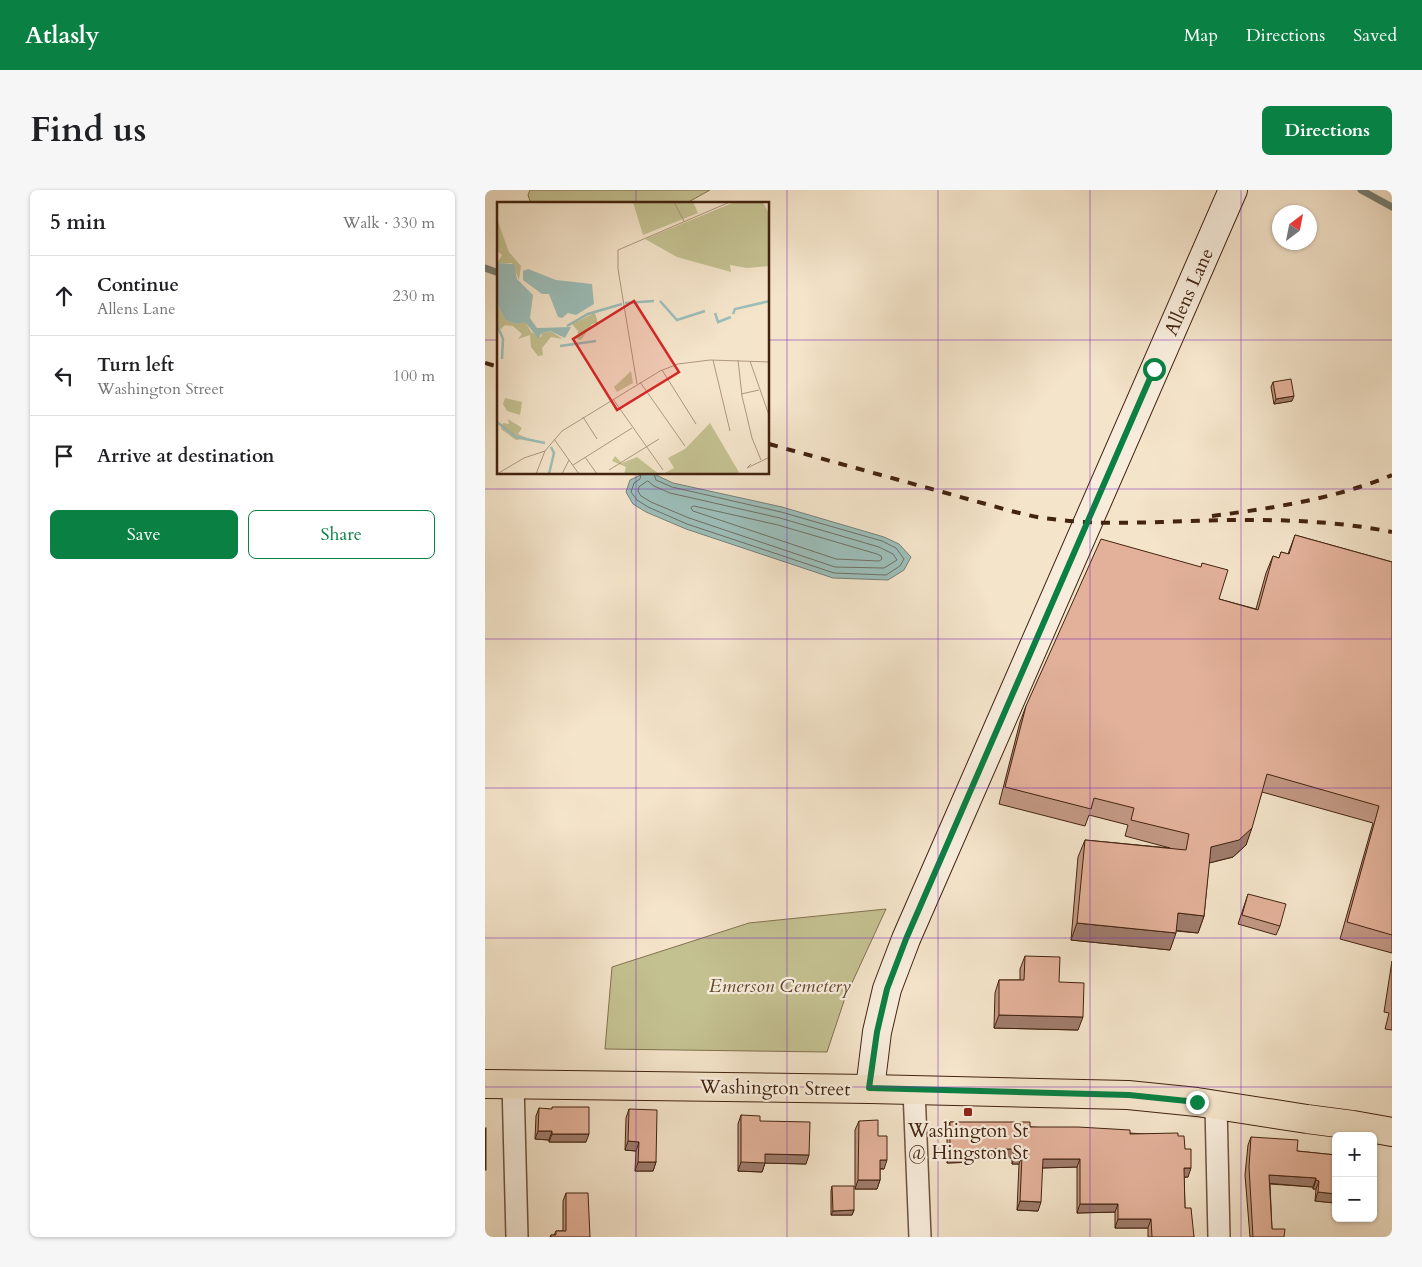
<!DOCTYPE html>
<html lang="en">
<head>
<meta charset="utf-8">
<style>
	body { margin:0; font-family:Cardo,serif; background:#f6f6f6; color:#202124 }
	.controls { position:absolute; right:15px; bottom:15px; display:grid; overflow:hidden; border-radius:8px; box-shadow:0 1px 4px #0004 }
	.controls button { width:45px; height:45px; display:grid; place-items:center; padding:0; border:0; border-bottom:1px solid #e0e0e0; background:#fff; color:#202124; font:25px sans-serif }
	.compass { position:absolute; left:787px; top:15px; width:45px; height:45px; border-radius:50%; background:#fff; box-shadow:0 1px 4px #0004; rotate:32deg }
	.stop { position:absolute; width:15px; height:15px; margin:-11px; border:4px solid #0b8043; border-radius:50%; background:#fff }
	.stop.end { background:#0b8043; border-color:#fff; box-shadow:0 1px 5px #0008 }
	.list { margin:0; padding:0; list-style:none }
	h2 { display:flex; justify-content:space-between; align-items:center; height:65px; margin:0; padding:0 20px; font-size:21px }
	h2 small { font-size:16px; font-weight:400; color:#757577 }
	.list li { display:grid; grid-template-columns:32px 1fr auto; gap:15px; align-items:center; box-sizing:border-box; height:80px; padding:0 20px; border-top:1px solid #e0e0e0 }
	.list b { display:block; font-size:19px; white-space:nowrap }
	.list p { margin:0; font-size:16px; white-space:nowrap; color:#757577 }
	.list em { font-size:16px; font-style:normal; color:#757577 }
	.actions { display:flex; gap:10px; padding:15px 20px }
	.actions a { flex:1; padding:11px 0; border:1px solid #0b8043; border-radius:8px; text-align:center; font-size:18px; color:#0b8043 }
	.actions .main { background:#0b8043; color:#fff }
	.icon { flex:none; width:28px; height:28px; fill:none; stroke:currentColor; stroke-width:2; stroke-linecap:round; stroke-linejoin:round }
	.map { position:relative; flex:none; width:907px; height:1047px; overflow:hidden; border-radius:8px }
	header { display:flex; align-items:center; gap:30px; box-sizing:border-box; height:70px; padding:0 25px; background:#0b8043; color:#fff }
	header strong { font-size:24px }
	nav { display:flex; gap:28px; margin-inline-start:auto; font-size:18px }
	.intro { display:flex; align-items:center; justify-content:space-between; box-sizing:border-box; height:120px; padding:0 30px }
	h1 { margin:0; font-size:35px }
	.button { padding:12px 22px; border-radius:8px; background:#0b8043; color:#fff; font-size:18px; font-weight:700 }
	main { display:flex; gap:30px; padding:0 30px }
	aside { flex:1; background:#fff; border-radius:8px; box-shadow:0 1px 4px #0004 }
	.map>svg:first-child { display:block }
	.green { fill:#c4c191; stroke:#837250 }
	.water { fill:#9cbeb9; stroke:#788075 }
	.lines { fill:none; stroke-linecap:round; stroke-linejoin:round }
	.shore { stroke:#6f7064; stroke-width:1 }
	.stream { stroke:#788075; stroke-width:7 }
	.street-casing { stroke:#6e533e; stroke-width:24 }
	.secondary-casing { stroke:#42230f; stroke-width:30 }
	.primary-casing { stroke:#42230f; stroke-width:30 }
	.street { stroke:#f8eddd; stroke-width:21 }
	.secondary { stroke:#f8eddd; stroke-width:28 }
	.primary { stroke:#f4e4ca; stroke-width:28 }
	.rail { stroke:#42230f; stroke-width:4; stroke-dasharray:9 9; stroke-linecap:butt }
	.wall { fill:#c39884; stroke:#42230f }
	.shaded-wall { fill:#9f7c6c; stroke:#42230f }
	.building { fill:#e3b19a; stroke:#42230f }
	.route { stroke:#0b8043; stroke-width:6 }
	.grid { fill:none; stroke:#7b2cbf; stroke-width:1; stroke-opacity:0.55 }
	.poi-dot { fill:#8f2418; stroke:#f8eddd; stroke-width:2 }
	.labels { text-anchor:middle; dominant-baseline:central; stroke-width:4.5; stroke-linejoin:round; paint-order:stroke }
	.street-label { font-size:19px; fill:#42230f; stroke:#f8eddd }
	.park-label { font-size:19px; font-style:italic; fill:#624a30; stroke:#f8eddd }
	.poi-label { font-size:19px; fill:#42230f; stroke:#f8eddd }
	.inset-river { fill:none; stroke:#9cbeb9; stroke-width:2.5 }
	.inset-road { fill:none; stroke:#ad977f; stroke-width:1 }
	.view { fill:#d62828; fill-opacity:0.15; stroke:#d62828; stroke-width:2.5 }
	.inset-edge { fill:none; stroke:#42230f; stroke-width:2.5 }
</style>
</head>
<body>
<header>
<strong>Atlasly</strong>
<nav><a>Map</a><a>Directions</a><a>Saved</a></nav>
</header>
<div class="intro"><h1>Find us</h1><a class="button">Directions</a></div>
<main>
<aside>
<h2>5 min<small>Walk · 330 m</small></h2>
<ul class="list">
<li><svg class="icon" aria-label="ahead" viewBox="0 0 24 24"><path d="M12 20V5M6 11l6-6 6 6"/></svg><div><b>Continue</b><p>Allens Lane</p></div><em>230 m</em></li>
<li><svg class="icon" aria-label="left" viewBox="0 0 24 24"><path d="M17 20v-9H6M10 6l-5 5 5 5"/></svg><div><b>Turn left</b><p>Washington Street</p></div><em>100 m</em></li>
<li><svg class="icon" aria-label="arrive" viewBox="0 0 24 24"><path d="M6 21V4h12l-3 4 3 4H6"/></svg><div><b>Arrive at destination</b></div></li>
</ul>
<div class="actions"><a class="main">Save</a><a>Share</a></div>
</aside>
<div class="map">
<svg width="907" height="1047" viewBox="0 0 907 1047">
	<rect width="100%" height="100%" fill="#f4e4ca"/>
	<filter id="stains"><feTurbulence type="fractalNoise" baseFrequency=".004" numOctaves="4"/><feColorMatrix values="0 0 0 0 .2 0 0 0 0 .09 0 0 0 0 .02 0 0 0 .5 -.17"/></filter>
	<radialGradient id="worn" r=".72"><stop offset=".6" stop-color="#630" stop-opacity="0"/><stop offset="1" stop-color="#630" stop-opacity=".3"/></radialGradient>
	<g class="green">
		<polygon points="45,0 225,0 200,14 168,14 165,12 163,14 46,14 43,5"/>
		<polygon points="401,719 360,808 342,862 120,859 127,777 264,733"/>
	</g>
	<polygon class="water" points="158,284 169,284 188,293 297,317 399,347 414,354 426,367 419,380 403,390 348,388 201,339 161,322 148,314 141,302 145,290"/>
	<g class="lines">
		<g class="shore">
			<polyline points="156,284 155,289 149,293 146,302 152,310 163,317 202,334 349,383 401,385 415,376 419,369 411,358 397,351 296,322 187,297 171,290 169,284"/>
			<polygon points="163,291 169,296 185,303 295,328 394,357 408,364 412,370 399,378 350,377 204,328 166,312 156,306 153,301 154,297"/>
			<polygon points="209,316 293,335 392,364 396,366 397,369 394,371 351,369 208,321 206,318"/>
		</g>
		<g class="stream">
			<polyline points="876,0 907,17"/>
			<polyline points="0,78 14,83"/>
		</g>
		<defs>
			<g id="street">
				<polyline points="28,894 32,1047"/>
				<polyline points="429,900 435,1047"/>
				<polyline points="731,915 734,1047"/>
			</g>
			<polyline id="secondary" points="385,899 392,842 402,799 421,749 748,0"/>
			<polyline id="primary" points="0,894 385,899 643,905 712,912 822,929 868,935 907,942"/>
		</defs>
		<use href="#street" class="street-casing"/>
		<use href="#secondary" class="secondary-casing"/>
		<use href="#primary" class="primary-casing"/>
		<use href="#street" class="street"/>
		<use href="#secondary" class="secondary"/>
		<use href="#primary" class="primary"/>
		<g class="rail">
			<polyline points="0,173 14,177"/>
			<path d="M284,254L526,321C539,324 553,328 567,329C603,334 640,333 676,332C753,329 832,327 907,342"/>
			<path d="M727,326C788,318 850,309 907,285"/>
		</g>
	</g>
	<g class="wall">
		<polygon points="788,192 807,211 789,214 786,197"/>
		<polygon points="810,345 907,372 907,763 855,749 888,633 777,602 761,655 748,667 724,673 719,726 713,743 691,741 685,760 586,750 593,667 600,650 685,658 640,646 643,635 604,625 600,636 514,614 535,532 541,516 734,409 771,419 781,383 788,366 794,368 796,362 803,364"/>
		<polygon points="763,704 795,736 791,745 753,734"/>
		<polygon points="540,766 574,792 593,840 509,838 510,803 514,790 535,790 535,779"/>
		<polygon points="907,771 907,840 900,839 904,823 899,822"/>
		<polygon points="54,918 101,952 64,952 64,950 50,949 51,926"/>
		<polygon points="144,919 171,972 168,981 150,981 151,961 140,960 141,928"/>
		<polygon points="256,925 275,931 321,974 280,973 277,982 253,981 253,934"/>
		<polygon points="374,931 399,979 395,979 395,990 392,999 370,999 370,940"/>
		<polygon points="465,932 693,946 700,959 703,987 699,987 700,1018 709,1047 663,1047 663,1038 630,1038 630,1022 592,1023 592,977 557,978 553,1021 532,1020 534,974 527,974 527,968 491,967 489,972 462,973 462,940"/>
		<polygon points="766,947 812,961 851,965 851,1010 850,1013 830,1011 831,999 828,999 828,997 785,994 787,1039 799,1047 765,1047 760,985 763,955"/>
		<polygon points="347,996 369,1020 367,1025 346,1025 346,1001"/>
		<polygon points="81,1003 105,1047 65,1047 66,1045 69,1045 71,1041 78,1041 78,1011"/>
	</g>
	<g class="shaded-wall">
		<polygon points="809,206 807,211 789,214 791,209"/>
		<polygon points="767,638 761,655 748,667 720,674 726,657"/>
		<polygon points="693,723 719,726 713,743 687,740"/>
		<polygon points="592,733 691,743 685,760 586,750"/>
		<polygon points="514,825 598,827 593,840 509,838"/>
		<polygon points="53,941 67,941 64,950 50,949"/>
		<polygon points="67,944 104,944 101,952 64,952"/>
		<polygon points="143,951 154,952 151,961 140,960"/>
		<polygon points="492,959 530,959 527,968 491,967 489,972 462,973 465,964"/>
		<polygon points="280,964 324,965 321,974 280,973 277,982 253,981 256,972"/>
		<polygon points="530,966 537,966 534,974 527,974"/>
		<polygon points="558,969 595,969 592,977 555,978"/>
		<polygon points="395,970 402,970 399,979 392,978"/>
		<polygon points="153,972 171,972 168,981 150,981"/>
		<polygon points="699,978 706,978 703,987 696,987"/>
		<polygon points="784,985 831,988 828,997 781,993"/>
		<polygon points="373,990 395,990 392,999 370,999"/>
		<polygon points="831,990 834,991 831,999 828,999"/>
		<polygon points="833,1002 851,1004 851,1010 850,1013 830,1011"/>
		<polygon points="535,1011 556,1012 553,1021 532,1020"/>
		<polygon points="595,1014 633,1014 630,1022 592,1023"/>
		<polygon points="369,1020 367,1025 346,1025 348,1021"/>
		<polygon points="633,1029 666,1029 663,1038 630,1038"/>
	</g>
	<g class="building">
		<polygon points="806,189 809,206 791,209 788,192"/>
		<polygon points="810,345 907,372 907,745 862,732 894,616 782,584 767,638 754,650 726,657 719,726 693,723 691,743 592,733 600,650 701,660 704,644 646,630 649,618 609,608 606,619 520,597 541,516 616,349 716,377 717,373 743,380 734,409 773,420 788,366 794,368 796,362 804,364"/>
		<polygon points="763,704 801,714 795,736 757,725"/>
		<polygon points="540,766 575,767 574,792 599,793 598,827 514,825 514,790 539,790"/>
		<polygon points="67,917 104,917 104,944 67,944 67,941 53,941 54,918 67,919"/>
		<polygon points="144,919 172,920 171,972 153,972 154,952 143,951"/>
		<polygon points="256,925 275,926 275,931 325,932 324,965 280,964 280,973 256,972"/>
		<polygon points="393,930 393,946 402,946 402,970 395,970 395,990 373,990 374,931"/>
		<polygon points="465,932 545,932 545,937 593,937 645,940 645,944 693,943 693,946 699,946 700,959 706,959 706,978 699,978 700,1018 706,1018 709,1047 667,1047 666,1029 633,1029 633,1014 595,1014 595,969 558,969 556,1012 535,1011 537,966 530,966 530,959 492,959 492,964 465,964"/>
		<rect x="0" y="938" width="1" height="42"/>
		<polygon points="766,947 813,950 812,961 851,965 851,1004 833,1002 834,991 831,990 831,988 784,985 787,1039 800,1039 799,1047 768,1047 764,977"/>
		<polygon points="347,996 369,996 369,1020 348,1021"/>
		<polygon points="81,1003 103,1003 105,1047 66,1047 66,1045 71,1045 71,1041 81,1041"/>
	</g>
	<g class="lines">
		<polyline class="route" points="669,179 421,749 402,799 392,842 384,898 644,905 712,912"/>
	</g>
	<path class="grid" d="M151,0V14M302,0V1047M453,0V1047M605,0V1047M756,0V1047M0,150H14M284,150H907M151,284V1047M0,299H907M0,449H907M0,598H907M0,748H907M0,897H907"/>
	<rect class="poi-dot" x="478" y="917" width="10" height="10" rx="2.5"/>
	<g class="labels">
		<g class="street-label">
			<text transform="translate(704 102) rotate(-66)">Allens Lane</text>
			<text transform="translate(290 898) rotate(1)">Washington Street</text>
		</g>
		<g class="park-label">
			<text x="295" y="796">Emerson Cemetery</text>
		</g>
		<g class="poi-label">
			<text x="483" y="941">Washington St<tspan x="483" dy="22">@ Hingston St</tspan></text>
		</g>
	</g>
	<g transform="translate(12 12)">
		<rect width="272" height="272" fill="#f4e4ca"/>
		<path d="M136,0H196L201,11L146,33ZM238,0H266L272,12V64L250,66L233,63L234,70L180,55L148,37ZM0,17L12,50L24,64L22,78L15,61H0L5,53L0,49ZM0,102L8,118L19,122L28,119L34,130L44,135L45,131L53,129L66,137L54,135L45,146L46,153L41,154L34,145L33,133L21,137L25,132L16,124L8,123L4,127L0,125ZM98,111L101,121L95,122L84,138L80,137L81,129L75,122ZM134,169L136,181L120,190L117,185ZM8,196L25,200L23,213L10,209L6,202ZM11,217L25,226L21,232L30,236L19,238L4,227L6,221L12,222ZM213,221L243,272H166L177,266L171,256L188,247ZM118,254L125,261L140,255L162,272H127L129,265L115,259Z" fill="#c4c191"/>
		<path d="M0,61L17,62L20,77L36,93L33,116L40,126L74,125L68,136L53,129L45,131L41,136L28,120L19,122L8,118L0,102ZM31,67L59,78L95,82L97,102L79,113L71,111L65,116L61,115L52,92H45L26,78V69Z" fill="#9cbeb9"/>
		<path class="inset-river" d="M163,99L180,118L208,109M128,101L157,99M218,111L221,120L234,115M236,112L238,107L273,99M0,123L6,137L5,157M70,124L91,112L125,102M63,144L99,139M0,220L19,235L48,241M52,272L57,251L54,245"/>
		<path class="inset-road" d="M177,0L187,19M216,158L233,229M241,158L245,194L255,236L264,258M253,159L273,216M165,168L199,222M143,180L188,244M140,182L121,67V48L233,0M244,192L262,188M116,197L166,268M86,215L100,237M57,237L82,272M88,255L100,272M254,262L250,266L273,255M76,263L135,226M112,268L162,237M0,272L27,256L48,249M39,272L48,249L65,229L163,169L181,162L213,158L273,160M65,272L72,258"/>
		<path class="view" d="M137,99L182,170L120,208L76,137Z"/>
		<rect width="272" height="272" class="inset-edge"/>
	</g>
	<rect width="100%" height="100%" filter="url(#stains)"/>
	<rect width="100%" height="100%" fill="url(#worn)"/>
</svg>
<div class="controls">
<button>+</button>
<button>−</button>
</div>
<svg class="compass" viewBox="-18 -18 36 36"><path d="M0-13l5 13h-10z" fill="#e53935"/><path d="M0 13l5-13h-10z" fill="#757577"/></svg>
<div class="stop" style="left:669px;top:179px"></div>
<div class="stop end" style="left:712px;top:912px"></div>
</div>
</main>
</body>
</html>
